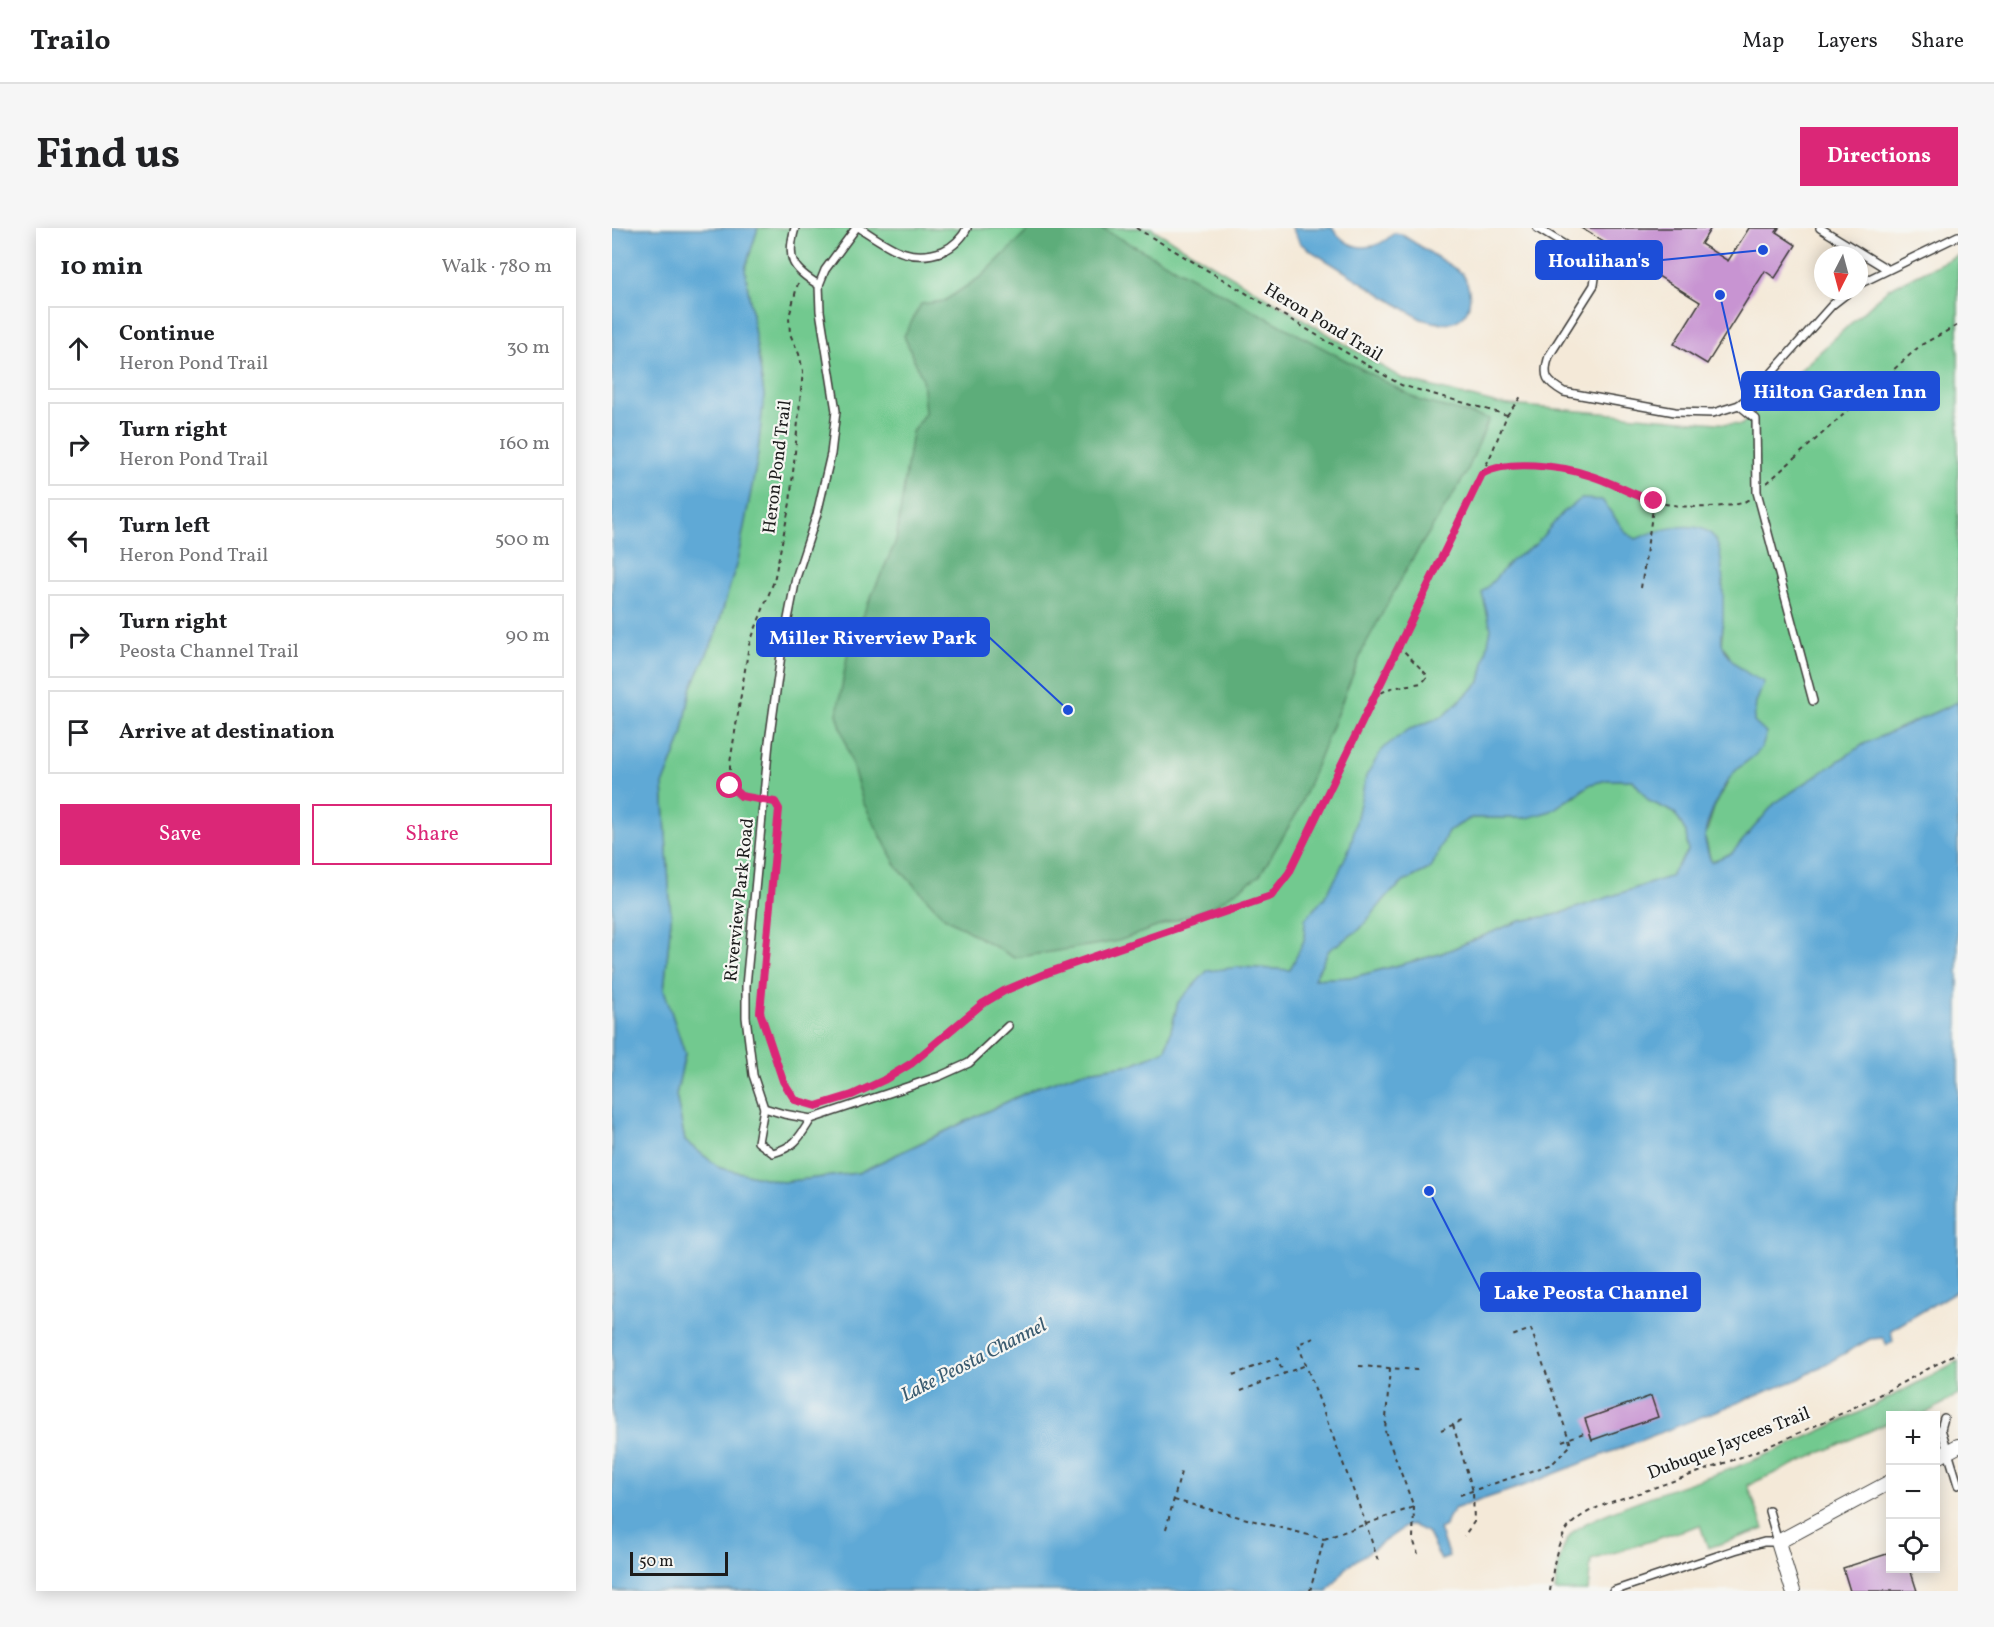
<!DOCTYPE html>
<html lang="en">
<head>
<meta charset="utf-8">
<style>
	body { margin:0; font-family:Vollkorn,serif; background:#f6f6f6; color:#202124 }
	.controls { position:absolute; right:18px; bottom:18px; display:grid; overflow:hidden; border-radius:0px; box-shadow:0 3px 15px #0003 }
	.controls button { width:54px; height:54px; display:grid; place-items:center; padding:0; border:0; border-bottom:2px solid #e0e0e0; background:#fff; color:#202124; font:30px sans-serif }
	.compass { position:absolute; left:1202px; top:18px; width:54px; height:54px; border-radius:50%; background:#fff; box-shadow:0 3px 15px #0003; rotate:186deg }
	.scale { position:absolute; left:18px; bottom:15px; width:98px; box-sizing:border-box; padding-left:6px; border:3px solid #1c1c1c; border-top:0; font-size:16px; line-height:21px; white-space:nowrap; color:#1c1c1c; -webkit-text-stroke:4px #f6f6f2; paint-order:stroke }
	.stop { position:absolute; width:18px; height:18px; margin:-14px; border:4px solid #db2777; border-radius:50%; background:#fff }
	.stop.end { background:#db2777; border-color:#fff; box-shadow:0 2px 6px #0008 }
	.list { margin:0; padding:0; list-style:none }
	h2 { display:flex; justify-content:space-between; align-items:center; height:78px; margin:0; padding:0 24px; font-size:26px }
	h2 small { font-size:20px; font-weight:400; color:#757577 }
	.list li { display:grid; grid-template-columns:39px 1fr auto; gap:18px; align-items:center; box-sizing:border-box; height:84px; margin:0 12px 12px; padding:0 12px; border:2px solid #e0e0e0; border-radius:0px }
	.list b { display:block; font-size:22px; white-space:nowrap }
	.list p { margin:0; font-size:20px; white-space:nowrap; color:#757577 }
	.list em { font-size:20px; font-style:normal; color:#757577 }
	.actions { display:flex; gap:12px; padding:18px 24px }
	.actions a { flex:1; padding:14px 0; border:2px solid #db2777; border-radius:0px; text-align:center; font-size:21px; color:#db2777 }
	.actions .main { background:#db2777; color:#fff }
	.icon { flex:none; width:33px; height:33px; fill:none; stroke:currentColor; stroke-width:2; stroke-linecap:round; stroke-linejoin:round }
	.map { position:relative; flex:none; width:1346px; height:1363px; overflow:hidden; border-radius:0px }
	header { display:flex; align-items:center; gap:36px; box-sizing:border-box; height:84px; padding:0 30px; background:#fff; border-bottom:2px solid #e0e0e0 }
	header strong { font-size:28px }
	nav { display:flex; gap:33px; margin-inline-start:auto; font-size:21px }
	.intro { display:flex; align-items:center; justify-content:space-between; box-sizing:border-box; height:144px; padding:0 36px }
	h1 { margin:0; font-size:42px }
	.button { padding:15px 27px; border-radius:0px; background:#db2777; color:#fff; font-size:21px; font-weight:700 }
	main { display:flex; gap:36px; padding:0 36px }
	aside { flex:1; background:#fff; border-radius:0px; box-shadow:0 3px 15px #0003 }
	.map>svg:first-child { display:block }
	.green { fill:#72c98f; stroke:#477256; stroke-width:1.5 }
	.forest { fill:#5dad7a; stroke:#3c644b; stroke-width:1.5 }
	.water { fill:#5ea9d6; stroke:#3d6279; stroke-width:1.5; fill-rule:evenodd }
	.building { fill:#c894d2 }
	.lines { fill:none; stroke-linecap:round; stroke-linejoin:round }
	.lane-casing { stroke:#3c3b38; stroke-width:10 }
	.street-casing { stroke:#3c3b38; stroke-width:16 }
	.path { stroke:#3c3b38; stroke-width:2; stroke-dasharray:4.5 4.5; stroke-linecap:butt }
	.lane { stroke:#fff; stroke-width:7 }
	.street { stroke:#fff; stroke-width:14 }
	.path-bridge { stroke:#3c3b38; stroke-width:2; stroke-dasharray:4.5 4.5; stroke-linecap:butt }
	.route { stroke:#db2777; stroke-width:8 }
	.labels { text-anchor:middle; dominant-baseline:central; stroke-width:4.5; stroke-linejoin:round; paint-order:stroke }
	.street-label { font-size:18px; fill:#1c1c1c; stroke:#f6f6f2 }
	.water-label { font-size:20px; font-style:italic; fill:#3a5b70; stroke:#f6f6f2 }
	.leader { fill:none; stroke:#1d4ed8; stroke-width:2 }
	.callout-dot { fill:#1d4ed8; stroke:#f6f6f2; stroke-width:2 }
	.callout { fill:#1d4ed8; stroke:#1d4ed8; stroke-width:2 }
	.callout-label { font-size:20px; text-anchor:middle; font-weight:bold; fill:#fff }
</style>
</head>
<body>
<header>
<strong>Trailo</strong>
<nav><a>Map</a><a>Layers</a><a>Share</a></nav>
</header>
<div class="intro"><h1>Find us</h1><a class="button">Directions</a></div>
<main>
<aside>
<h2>10 min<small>Walk · 780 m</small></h2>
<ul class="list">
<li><svg class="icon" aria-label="ahead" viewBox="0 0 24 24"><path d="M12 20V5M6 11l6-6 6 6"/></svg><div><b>Continue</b><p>Heron Pond Trail</p></div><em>30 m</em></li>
<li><svg class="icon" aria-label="right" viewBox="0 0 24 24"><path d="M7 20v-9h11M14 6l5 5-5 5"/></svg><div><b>Turn right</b><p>Heron Pond Trail</p></div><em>160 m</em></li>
<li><svg class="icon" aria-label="left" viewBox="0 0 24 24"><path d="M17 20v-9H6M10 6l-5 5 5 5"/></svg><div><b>Turn left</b><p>Heron Pond Trail</p></div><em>500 m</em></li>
<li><svg class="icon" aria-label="right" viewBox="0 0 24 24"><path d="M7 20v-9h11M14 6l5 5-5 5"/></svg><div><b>Turn right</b><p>Peosta Channel Trail</p></div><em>90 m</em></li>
<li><svg class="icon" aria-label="arrive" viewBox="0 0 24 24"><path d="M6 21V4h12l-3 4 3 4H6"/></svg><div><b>Arrive at destination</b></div></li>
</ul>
<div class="actions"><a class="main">Save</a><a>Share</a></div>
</aside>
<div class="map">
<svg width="1346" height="1363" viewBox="0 0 1346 1363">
	<rect width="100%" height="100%" fill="#f6f6f2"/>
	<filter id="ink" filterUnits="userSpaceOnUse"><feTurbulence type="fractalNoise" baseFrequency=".0167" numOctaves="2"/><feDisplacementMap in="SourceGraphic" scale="12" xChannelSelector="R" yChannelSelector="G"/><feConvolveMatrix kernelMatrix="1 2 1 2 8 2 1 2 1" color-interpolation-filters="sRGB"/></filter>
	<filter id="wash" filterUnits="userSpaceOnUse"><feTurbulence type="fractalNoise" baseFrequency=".008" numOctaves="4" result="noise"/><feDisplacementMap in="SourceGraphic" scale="24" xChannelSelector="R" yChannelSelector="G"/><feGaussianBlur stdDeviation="1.35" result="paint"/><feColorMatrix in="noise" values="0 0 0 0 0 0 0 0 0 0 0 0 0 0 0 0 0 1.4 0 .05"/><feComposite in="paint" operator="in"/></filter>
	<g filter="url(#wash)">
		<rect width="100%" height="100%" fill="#f4e9d8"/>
		<g class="green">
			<polygon points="146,0 539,0 791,151 886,176 1129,197 1276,61 1346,27 1346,499 1163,575 1120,625 1099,634 1093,609 1102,580 1116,554 1117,426 1110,417 1111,395 871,440 868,454 831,488 740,622 678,742 628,739 566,774 554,822 521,836 469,844 426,859 246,945 170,954 108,940 73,913 64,867 73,826 52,762 59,691 51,557 70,508 79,461 103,408 125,334 145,233 152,167 133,41"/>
			<polygon points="995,552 1021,552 1037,573 1063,585 1074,604 1076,623 1058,649 943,687 907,693 828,726 742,749 702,751 717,722 748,701 776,667 793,653 819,640 836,603 859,590 915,590 960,570 979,556"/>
			<path d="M1346,1133V1167L1311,1187H1307L1303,1184L1294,1187L1278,1188V1194L1136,1257L1152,1301L1096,1320L1088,1297L979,1332L976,1363H943C946,1343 947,1318 962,1303C971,1295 983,1291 994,1286C1039,1266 1086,1253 1132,1236C1206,1206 1276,1172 1346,1133Z"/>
		</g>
		<polygon class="forest" points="419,0 489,0 809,173 877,191 854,246 799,333 752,419 685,585 648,647 600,679 506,713 402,730 332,689 285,639 251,574 225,486 237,418 284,313 300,204 313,185 310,150 292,108 309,76 332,73 370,48"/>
		<g class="water">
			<path d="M0,0H146L133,41L152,167L145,233L125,334L103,408L79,461L70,508L51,557L59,691L52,762L73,826L64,867L73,913L108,940L170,954L246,945L426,859L469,844L521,836L554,822L566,774L595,743L628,739L678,742L692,712L693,691L712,670L726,646L739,616L754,548L771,520L796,502L831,488L868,454L879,401L870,365L900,332L923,317L952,283L969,271L990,272L1014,305L1024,311C1044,302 1086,289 1102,309C1113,322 1111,378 1111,396C1111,402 1108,413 1111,418C1119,436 1136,447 1152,454L1144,475L1142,494L1154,505C1151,530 1132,531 1120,547C1110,559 1092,596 1093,611C1094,619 1097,627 1099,634L1120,625L1163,575L1252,516L1346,474V1062L1279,1102L1281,1114L1275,1117L1271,1110L1258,1111L1187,1151L911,1258L842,1281L836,1289L833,1298L827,1301L837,1329L829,1332L815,1304L800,1297L793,1299L736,1338L716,1363H0ZM995,552H1021L1037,573L1063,585L1074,604L1076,623L1057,649L943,687L907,693L828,726L742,749L702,751L717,722L748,701L776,667L793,653L819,640L836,603L859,590H915L939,583L979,556Z"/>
			<path d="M680,0H720C737,24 762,25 782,5L789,6L850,45C860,60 863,87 841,94C831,97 819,94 809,91L699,23L688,15Z"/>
		</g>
		<g id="blocks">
			<g class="building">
				<polygon points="969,0 1099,0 1089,16 1116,33 1137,0 1167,0 1164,4 1184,17 1163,50 1153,43 1095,136 1062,116 1088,74"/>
				<polygon points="1039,1168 1046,1189 980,1212 973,1191"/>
				<polygon points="1278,1325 1278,1341 1298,1341 1305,1363 1238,1363 1231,1340"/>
			</g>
		</g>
	</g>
	<g filter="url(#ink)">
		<use href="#blocks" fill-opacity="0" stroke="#3c3b38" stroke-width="1.5"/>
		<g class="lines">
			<defs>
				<g id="lane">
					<path d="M183,0C174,31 180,41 207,57"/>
					<polyline points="244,0 213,42 207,57 208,83 224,183 219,226 205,286 184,350 169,427 157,514 134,758 134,789 141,847 152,880 172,886 199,891 328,848 357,835 396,798"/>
					<path d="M248,0C276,18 297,36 331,23C341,19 351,9 355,0"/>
					<path d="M925,0L977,32L984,43L982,57L937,128C930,149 935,154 952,164L1063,184L1101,185L1127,177L1142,165L1220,77L1238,63"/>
					<polyline points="1208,0 1275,41"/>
					<polyline points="1247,56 1346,8"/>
					<polyline points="1127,177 1144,191 1145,264 1201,473"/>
					<path d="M152,880L146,914L161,925C184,918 187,910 199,891"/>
					<polyline points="1332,1190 1329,1201 1346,1257"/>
					<polyline points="1001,1363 1123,1322 1152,1314 1166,1314 1157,1283"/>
				</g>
				<g id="street">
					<polyline points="1324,1230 1346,1218"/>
					<polyline points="1181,1363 1166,1314 1278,1254"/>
				</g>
			</defs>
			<use href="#lane" class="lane-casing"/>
			<use href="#street" class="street-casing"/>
			<g class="path">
				<polyline points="524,0 789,157 895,187"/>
				<path d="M871,245C893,232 955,239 979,247C996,254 1012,264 1029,270C1055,278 1085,281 1111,278C1121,277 1129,277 1137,271"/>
				<polyline points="1155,255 1309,117 1346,97"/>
				<polyline points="1029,360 1042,274"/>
				<polyline points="761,469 779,460 810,455 816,448 786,417"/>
				<polyline points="143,570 129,568 118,558 118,535 137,417 162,353 178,275 191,143 187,126 178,106 177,89 186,55"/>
				<polyline points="160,573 167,581 148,785 171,853 183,872 205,878"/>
				<polyline points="245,864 272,852 300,835 370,776 392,763 435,745 659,668 677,645 879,227 895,187 911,166"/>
				<polyline points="702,1110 686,1116 754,1296 766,1333"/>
				<polyline points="747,1138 806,1142"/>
				<polyline points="778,1140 773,1203 802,1279 801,1311 806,1326"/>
				<polyline points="621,1147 665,1130 672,1146"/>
				<polyline points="629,1163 694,1137"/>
				<polyline points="841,1197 861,1263 862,1294 852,1308"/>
				<polyline points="829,1202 852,1192"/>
				<polyline points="848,1267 940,1236 959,1217 919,1101 900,1108"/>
				<polyline points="562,1272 712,1311"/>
				<polyline points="554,1301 569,1244"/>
				<polyline points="698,1363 712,1311 802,1279"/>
				<path d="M938,1363C942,1339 943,1308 964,1292C982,1278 1008,1271 1030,1264C1063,1252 1097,1241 1129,1229C1204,1200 1276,1164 1346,1124"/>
			</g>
			<use href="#lane" class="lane"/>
			<use href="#street" class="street"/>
			<polyline class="path-bridge" points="950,1213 972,1205"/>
		</g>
	</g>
	<g class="lines" filter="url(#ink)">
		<path class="route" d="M118,558L129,568L163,574L167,581L148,784L171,853L183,872L204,878L240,867L272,852L300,835L370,776L392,763L435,745L495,724L659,668L677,645L870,246C895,231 949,238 976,247C999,253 1019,267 1042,273"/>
	</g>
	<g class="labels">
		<g class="street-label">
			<text transform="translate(711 95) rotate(31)">Heron Pond Trail</text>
			<text transform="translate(166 239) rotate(-83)">Heron Pond Trail</text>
			<text transform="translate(128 672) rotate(-84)">Riverview Park Road</text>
			<text transform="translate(1117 1216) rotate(-21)">Dubuque Jaycees Trail</text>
		</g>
		<g class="water-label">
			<text transform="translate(362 1133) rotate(-27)">Lake Peosta Channel</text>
		</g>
	</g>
	<path class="leader" d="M1151 22L1050 32M1108 67L1130 163M456 482L377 409M817 963L869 1064"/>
	<g class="callout-dot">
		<circle cx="1151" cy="22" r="6"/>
		<circle cx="1108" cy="67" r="6"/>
		<circle cx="456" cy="482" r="6"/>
		<circle cx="817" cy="963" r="6"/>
	</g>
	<g class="callout">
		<rect x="924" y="13" width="126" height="38" rx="6"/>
		<rect x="1130" y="144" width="197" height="38" rx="6"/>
		<rect x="145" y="390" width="232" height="38" rx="6"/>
		<rect x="869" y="1045" width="219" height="38" rx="6"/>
	</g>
	<g class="callout-label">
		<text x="987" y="39">Houlihan's</text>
		<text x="1228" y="170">Hilton Garden Inn</text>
		<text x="261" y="416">Miller Riverview Park</text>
		<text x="979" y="1071">Lake Peosta Channel</text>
	</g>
</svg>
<div class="controls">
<button>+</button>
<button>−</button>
<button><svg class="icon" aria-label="locate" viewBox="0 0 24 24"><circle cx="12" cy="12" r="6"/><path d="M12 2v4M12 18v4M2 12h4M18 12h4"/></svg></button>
</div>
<svg class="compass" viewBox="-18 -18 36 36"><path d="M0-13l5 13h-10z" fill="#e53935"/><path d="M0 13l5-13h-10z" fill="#757577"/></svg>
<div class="scale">50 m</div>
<div class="stop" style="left:118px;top:558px"></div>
<div class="stop end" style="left:1042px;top:273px"></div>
</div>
</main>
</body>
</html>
